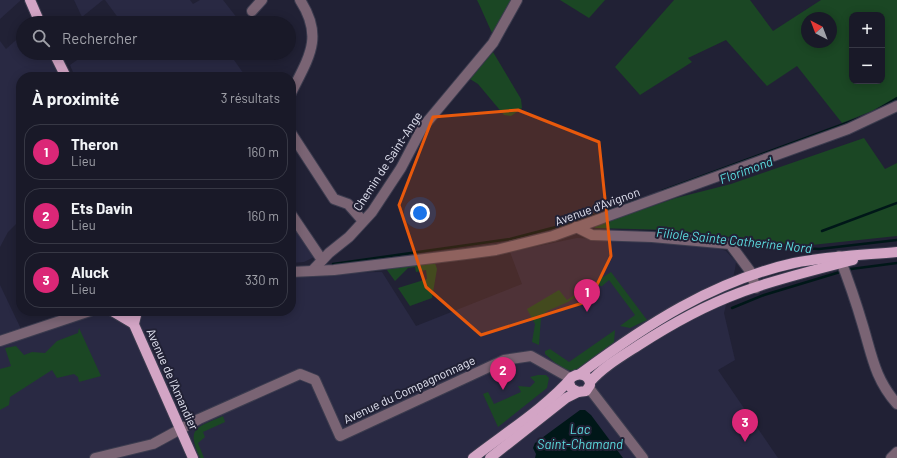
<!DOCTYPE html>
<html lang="fr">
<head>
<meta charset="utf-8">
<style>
	body { margin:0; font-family:Barlow,sans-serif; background:#222230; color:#f1f3f6 }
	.controls { position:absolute; right:12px; top:12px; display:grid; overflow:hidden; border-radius:8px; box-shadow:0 2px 10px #0003 }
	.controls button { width:36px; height:36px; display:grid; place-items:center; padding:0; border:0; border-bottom:1px solid #373845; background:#191928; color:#f1f3f6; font:20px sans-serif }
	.compass { position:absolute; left:801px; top:12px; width:36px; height:36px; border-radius:50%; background:#191928; box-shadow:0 2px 10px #0003; rotate:318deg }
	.you { position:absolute; left:420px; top:213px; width:14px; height:14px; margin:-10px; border:3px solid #fff; border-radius:50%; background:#1a73e8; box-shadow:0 0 0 6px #1a73e833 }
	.badge { display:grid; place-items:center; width:26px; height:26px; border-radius:50%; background:#db2777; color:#fff; font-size:13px; font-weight:700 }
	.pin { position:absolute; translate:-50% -33px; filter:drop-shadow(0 1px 2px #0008) }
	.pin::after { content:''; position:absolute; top:21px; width:14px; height:12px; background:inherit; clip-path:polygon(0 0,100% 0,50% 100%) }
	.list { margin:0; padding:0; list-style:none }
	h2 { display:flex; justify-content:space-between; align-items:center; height:52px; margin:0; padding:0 16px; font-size:17px }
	h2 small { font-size:13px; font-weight:400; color:#9fa0a8 }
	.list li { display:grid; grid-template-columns:26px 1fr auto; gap:12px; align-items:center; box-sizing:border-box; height:56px; margin:0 8px 8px; padding:0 8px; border:1px solid #373845; border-radius:16px }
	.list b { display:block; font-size:15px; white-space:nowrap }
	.list p { margin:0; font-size:13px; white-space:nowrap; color:#9fa0a8 }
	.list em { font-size:13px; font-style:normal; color:#9fa0a8 }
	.icon { flex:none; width:22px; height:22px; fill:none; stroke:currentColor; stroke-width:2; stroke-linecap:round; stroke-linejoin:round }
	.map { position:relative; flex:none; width:897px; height:458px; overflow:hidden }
	.search { position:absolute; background:#191928; box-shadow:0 2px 10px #0003; left:16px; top:16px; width:280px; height:44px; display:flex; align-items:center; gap:10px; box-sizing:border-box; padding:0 14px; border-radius:22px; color:#9fa0a8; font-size:15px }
	.panel { position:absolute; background:#191928; box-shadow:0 2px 10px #0003; left:16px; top:72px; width:280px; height:244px; border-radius:16px }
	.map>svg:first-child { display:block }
	.built { fill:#292943 }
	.green { fill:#1b4724; fill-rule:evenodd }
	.water { fill:#001718 }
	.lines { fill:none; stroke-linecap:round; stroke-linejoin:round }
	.stream { stroke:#001718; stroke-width:2.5 }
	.minor-casing { stroke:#3c3c4f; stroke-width:12 }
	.major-casing { stroke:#3c3c4f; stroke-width:12 }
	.minor { stroke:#7a6474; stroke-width:10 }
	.major { stroke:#d3a5c5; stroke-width:10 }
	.marked { fill:#e8590c; fill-opacity:0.2; stroke:#e8590c; stroke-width:3; stroke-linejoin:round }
	.labels { text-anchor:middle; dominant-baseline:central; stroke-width:4; stroke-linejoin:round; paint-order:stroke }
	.street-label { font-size:12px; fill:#e2e3f1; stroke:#212135 }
	.water-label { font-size:13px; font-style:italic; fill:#5cdce0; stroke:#212135 }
</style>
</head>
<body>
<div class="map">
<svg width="897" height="458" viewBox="0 0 897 458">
	<rect width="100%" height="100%" fill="#212135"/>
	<g class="built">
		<polygon points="0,0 20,0 20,1 0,19"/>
		<polygon points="74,0 103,0 82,17"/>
		<polygon points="105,0 190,0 193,4 200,0 223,0 241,23 122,23"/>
		<polygon points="23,34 23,53 48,53 60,77 21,77 21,219 8,232 0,247 0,41 6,49"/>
		<polygon points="87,53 241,53 234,60 246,77 75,77 70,65"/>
		<polygon points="291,219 316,256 304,262 291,263"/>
		<polygon points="577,238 710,245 726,251 736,262 735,269 724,313 735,360 718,370 778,458 0,458 0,344 106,311 291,311 291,276 324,273 382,272 416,326 522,284 510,252"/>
		<polygon points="0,285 21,329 0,335"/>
	</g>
	<g class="green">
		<polygon points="477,0 513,0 492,33 479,4"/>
		<polygon points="560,0 605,0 589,18"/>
		<path d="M674,0H750L773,31L821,0H897V97L872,111L842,123L797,66L767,86L726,40L688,58L692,62L640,95L615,67ZM852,15H882V81H852ZM807,18H831V42H807Z"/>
		<polygon points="493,52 521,99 522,108 511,116 504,115 478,84 470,79"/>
		<polygon points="864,138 885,169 897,163 897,236 802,246 671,230 595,228 594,226 676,198 731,184"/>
		<polygon points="435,263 437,269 432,298 410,306 398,288 427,279 426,270 416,272 415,267 408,268 395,281 387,270 388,267"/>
		<polygon points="611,272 647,320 630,328 620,326 635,315 609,280 602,286 591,286 568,302 547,311 541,317 539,345 532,342 535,324 527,309 559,290 567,300"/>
		<polygon points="79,328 101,376 79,382 78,377 74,374 57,378 52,370 10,397 9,405 0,410 0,369 11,366 5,348 16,346 24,355 32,352 45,353 57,341 78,333"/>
		<polygon points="615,330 614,342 580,368 573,371 561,368 545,354 545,351 550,349 569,362"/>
		<polygon points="538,375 546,375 549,378 547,388 498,427 483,394 488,392 494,404 521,392 518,386 530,387 535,382 530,377"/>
		<path d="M223,416L225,422L203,432L205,437L198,443L204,458H200C186,427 196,428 223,416Z"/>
	</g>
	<polygon class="water" points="580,410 585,410 591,415 623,458 535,458 536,454 533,448 535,443"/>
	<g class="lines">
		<g class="stream">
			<polyline points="877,110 897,98"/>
			<polyline points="865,126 897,111"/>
			<polyline points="662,191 860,118"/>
			<polyline points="822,231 897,203"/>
			<polyline points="639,232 673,232 704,237"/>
			<polyline points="730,240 770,246 819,249 897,240"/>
			<polyline points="333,264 510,239 575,222 638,200"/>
			<polyline points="851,269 897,263"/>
			<polyline points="732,308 764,295 840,272"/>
		</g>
		<defs>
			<g id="minor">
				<polyline points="252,11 262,0"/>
				<path d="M291,93C309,57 324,37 300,0"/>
				<polyline points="291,133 334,199 348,204 363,221"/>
				<polyline points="291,214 322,260"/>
				<polyline points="576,227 592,235 652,237 730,244 750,271 756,288"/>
				<path d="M839,256C848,279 856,302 863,326C872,356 875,379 897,404"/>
				<polyline points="312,271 329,253 349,237 372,212 401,168 422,128 493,43 517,0"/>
				<polyline points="291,272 334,270 466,254 496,250 553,236 848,129 897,106"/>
				<polyline points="0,341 90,311"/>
				<polyline points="589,388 643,458"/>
				<polyline points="95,458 153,444 199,419 300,374 315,380 340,436 504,360 531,356 570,378"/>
				<polyline points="891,458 897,452"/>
			</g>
			<g id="major">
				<polyline points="30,0 40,23"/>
				<polyline points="54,53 66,77"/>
				<polyline points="112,311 134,324 137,311"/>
				<polyline points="128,311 193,458"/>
				<path d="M580,374C646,325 713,281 794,263C828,256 863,255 897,252"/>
				<path d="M590,382C603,367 622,356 639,345C670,325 704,306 739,293C776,279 815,270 853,260"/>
				<path d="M473,458C504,434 549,405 572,377C580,372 590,375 590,385L586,391L578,392L571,388L569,382"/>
				<polyline points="490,458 566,398 578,392"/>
			</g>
		</defs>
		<use href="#minor" class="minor-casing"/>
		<use href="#major" class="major-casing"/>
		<use href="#minor" class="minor"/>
		<use href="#major" class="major"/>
	</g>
	<path class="marked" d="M518,110L599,142L611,256L589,301L481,335L426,287L399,205L433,117Z"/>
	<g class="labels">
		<g class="street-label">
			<text transform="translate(387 161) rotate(-57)">Chemin de Saint-Ange</text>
			<text transform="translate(597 206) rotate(-20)">Avenue d'Avignon</text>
			<text transform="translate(173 379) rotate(66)">Avenue de l'Amandier</text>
			<text transform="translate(409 389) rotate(-25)">Avenue du Compagnonnage</text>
		</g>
		<g class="water-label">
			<text transform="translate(746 170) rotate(-20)">Florimond</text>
			<text transform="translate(734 240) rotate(6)">Filiole Sainte Catherine Nord</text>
			<text x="580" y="429">Lac<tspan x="580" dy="15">Saint-Chamand</tspan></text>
		</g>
	</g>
</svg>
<div class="controls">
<button>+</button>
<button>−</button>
</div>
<svg class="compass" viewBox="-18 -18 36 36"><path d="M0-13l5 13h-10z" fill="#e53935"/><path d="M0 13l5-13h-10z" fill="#9fa0a8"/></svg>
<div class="you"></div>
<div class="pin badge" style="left:587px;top:312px">1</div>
<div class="pin badge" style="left:503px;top:390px">2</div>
<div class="pin badge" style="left:745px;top:442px">3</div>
<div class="search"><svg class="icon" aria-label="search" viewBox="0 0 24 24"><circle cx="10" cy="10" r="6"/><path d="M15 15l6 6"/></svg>Rechercher</div>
<section class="panel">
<h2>À proximité<small>3 résultats</small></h2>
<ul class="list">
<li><span class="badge">1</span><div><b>Theron</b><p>Lieu</p></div><em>160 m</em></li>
<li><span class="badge">2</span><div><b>Ets Davin</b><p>Lieu</p></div><em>160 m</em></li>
<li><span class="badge">3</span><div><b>Aluck</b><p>Lieu</p></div><em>330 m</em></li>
</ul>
</section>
</div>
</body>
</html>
